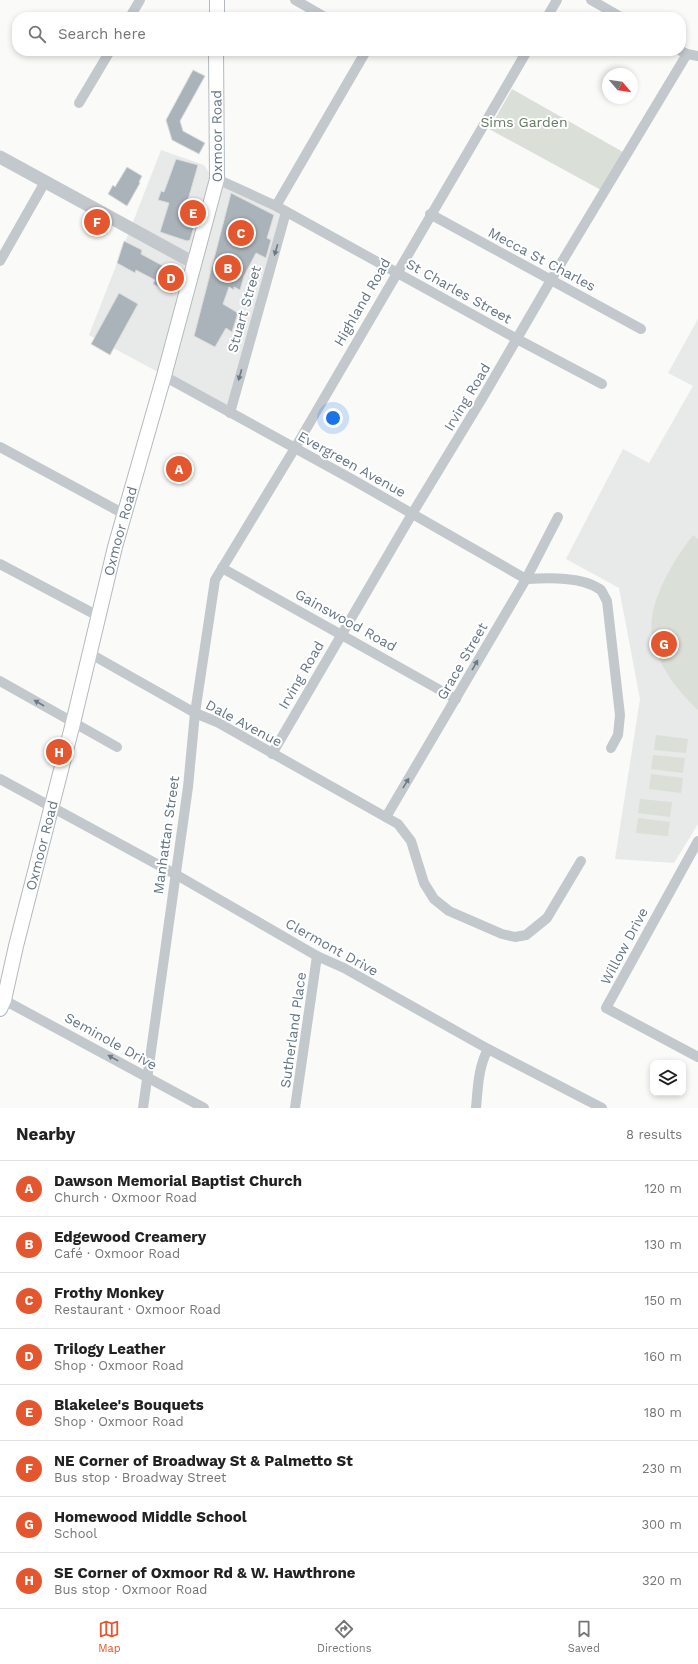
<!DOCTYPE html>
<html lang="en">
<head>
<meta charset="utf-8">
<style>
	body { margin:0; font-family:"Work Sans",sans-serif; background:#f6f6f6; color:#222 }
	.controls { position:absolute; right:12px; bottom:12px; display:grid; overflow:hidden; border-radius:8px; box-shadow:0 2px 6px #0003 }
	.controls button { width:36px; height:36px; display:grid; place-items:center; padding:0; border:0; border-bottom:1px solid #e0e0e0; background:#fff; color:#222; font:20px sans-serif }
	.compass { position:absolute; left:602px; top:68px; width:36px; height:36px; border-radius:50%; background:#fff; box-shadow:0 2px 6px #0003; rotate:119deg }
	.you { position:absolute; left:333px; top:418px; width:14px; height:14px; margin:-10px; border:3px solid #fff; border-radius:50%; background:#1a73e8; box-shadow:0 0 0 6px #1a73e833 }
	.badge { display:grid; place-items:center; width:26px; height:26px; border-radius:50%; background:#e4572e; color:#fff; font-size:13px; font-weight:700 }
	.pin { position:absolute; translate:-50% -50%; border:2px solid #fff; box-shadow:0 1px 4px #0006 }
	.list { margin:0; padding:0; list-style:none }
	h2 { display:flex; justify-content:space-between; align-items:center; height:52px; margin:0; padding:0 16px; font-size:17px }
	h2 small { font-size:13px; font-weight:400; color:#767676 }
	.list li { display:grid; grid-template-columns:26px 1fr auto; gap:12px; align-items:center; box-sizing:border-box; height:56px; padding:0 16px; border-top:1px solid #e0e0e0 }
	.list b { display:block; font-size:15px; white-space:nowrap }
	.list p { margin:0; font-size:13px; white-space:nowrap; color:#767676 }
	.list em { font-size:13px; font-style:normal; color:#767676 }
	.icon { flex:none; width:22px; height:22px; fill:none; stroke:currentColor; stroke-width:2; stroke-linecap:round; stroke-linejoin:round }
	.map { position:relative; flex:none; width:698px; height:1108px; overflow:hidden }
	.search { position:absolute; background:#fff; box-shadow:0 2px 6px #0003; left:12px; right:12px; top:12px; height:44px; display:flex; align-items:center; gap:10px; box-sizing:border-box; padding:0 14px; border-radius:16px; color:#767676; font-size:15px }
	.sheet { height:500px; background:#fff }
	nav { display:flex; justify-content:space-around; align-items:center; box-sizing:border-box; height:56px; border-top:1px solid #e0e0e0; background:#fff; font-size:11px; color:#767676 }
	nav a { display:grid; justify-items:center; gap:2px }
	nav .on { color:#e4572e }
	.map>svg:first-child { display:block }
	.built { fill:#e8e9e9 }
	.green { fill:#dadfd7 }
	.building { fill:#aab3b9; stroke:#dcdcda }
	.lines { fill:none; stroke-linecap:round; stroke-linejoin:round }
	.secondary-casing { stroke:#b3babf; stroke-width:16 }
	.minor { stroke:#c3c8cc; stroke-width:10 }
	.tertiary { stroke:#c3c8cc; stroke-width:13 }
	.secondary { stroke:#fff; stroke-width:14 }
	.oneway { fill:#6a7a87 }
	.labels { text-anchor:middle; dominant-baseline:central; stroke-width:4; stroke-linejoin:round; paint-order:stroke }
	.park-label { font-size:14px; fill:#687a64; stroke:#fff }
	.street-label { font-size:14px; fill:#657683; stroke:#fff }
</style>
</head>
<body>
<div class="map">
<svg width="698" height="1108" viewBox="0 0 698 1108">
	<rect width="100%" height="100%" fill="#fafaf8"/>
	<g class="built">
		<polygon points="161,150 204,165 213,179 283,213 229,410 89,335"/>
		<polygon points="698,319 698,824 674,863 615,859 640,699 619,588 566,559 623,449 649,463 693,386 668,373"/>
	</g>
	<g class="green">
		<polygon points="512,89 623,152 601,190 489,129"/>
		<path d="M693,535L698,539V710C674,688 647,652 652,617C657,587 675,559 693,535Z"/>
		<polygon points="656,735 688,739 686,753 654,750"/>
		<polygon points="653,755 685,758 683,773 651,769"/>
		<polygon points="651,774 683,778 681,793 649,789"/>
		<polygon points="640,799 672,802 670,817 638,813"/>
		<polygon points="638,818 670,822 668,836 636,833"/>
	</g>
	<g class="building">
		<polygon points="193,70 205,76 180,121 183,131 205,143 199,154 172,140 166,120"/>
		<polygon points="176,159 198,165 186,207 199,210 190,240 187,241 160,232 169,203 158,200 161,191 164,192"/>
		<polygon points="127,167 142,176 139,182 140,183 127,206 108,194 113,185 115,187"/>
		<polygon points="231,193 274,215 267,238 271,240 266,258 256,253 244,276 240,290 234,287 234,290 229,287 223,304 238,313 232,332 226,328 215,347 194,336"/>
		<polygon points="124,241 142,250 141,254 178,274 172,294 153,284 155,280 136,270 135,273 117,263"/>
		<polygon points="119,293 138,304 110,355 91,344"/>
	</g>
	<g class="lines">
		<defs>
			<g id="secondary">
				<polyline points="217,17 217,0"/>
				<path id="s1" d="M0,1009L4,1000L16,946L73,723L115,547L164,376L217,179L216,51"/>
			</g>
		</defs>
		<use href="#secondary" class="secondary-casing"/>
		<g class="minor">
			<polyline points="295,0 325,17"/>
			<polyline points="591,0 621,17"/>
			<polyline points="130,17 140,0"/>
			<polyline points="547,17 557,0"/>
			<polyline points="514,51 526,52"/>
			<polyline points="681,51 687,54 698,56"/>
			<polyline points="79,103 110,51"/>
			<polyline points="217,179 276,206 517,339 602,384"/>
			<polyline points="276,206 366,51"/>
			<polyline points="430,214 641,329"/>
			<polyline points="0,261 45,182"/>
			<polyline points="164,376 355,481 526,579"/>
			<polyline points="230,413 286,212"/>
			<polyline points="0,447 124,514"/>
			<polyline points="0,564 98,616"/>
			<polyline points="222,568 456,699"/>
			<path d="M526,579C547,578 583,576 601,590C603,593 605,598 607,601L620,715L618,735L611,748"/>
			<polyline points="89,653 195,713 217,722 398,824 411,841 424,883 434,899 449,911 502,934 515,937 526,935 547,918 581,861"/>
			<polyline points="0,681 117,747"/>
			<polyline points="272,754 412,514 483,397 551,280 687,54"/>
			<polyline points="0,779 175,874 317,956 344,968 488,1049 602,1108"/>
			<polyline points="386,817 526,579 558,517"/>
			<polyline points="698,841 606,1008 698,1057"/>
			<polyline points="0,1002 4,1000 204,1108"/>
			<polyline points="143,1108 188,787 195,713 215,580 295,448 527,51"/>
			<polyline points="295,1108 317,956"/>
			<path d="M476,1108C478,1087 478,1068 488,1049"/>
		</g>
		<polyline class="tertiary" points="0,157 194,263"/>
		<use href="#secondary" class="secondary"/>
	</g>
	<defs><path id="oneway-solid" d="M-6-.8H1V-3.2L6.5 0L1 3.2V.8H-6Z"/></defs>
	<g class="oneway">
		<use href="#oneway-solid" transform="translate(276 250) rotate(106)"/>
		<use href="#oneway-solid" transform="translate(240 375) rotate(106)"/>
		<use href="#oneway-solid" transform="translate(475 665) rotate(-60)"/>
		<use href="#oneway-solid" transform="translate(39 703) rotate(-150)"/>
		<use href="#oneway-solid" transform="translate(406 783) rotate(-59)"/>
		<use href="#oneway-solid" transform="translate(113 1058) rotate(-151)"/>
	</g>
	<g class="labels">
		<g class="park-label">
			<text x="524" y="122">Sims Garden</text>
		</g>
		<g class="street-label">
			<text stroke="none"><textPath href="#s1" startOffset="901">Oxmoor Road</textPath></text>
			<text transform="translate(542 259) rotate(28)">Mecca St Charles</text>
			<text transform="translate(459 291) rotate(29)">St Charles Street</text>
			<text transform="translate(362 302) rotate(-60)">Highland Road</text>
			<text transform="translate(244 309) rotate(-74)">Stuart Street</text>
			<text transform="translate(467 397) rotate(-59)">Irving Road</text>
			<text transform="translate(352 464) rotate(29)">Evergreen Avenue</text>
			<text stroke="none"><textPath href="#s1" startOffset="493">Oxmoor Road</textPath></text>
			<text transform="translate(346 620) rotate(29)">Gainswood Road</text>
			<text transform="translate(462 661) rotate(-60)">Grace Street</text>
			<text transform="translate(301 675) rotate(-60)">Irving Road</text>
			<text transform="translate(244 723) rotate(28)">Dale Avenue</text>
			<text transform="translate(166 835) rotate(-82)">Manhattan Street</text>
			<text stroke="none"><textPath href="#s1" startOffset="169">Oxmoor Road</textPath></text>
			<text transform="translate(624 946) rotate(-62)">Willow Drive</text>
			<text transform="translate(332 947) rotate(29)">Clermont Drive</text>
			<text transform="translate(293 1030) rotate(-82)">Sutherland Place</text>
			<text transform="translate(111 1041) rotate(29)">Seminole Drive</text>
		</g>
	</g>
</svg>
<div class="controls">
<button><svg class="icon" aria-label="layers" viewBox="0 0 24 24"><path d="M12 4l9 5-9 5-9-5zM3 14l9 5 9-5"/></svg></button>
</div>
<svg class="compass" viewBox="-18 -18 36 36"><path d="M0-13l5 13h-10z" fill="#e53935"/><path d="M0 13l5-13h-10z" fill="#767676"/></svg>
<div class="you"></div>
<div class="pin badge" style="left:179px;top:469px">A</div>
<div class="pin badge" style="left:228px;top:268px">B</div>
<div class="pin badge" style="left:241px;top:233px">C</div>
<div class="pin badge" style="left:171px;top:278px">D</div>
<div class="pin badge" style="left:193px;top:213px">E</div>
<div class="pin badge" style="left:97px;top:222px">F</div>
<div class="pin badge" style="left:664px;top:644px">G</div>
<div class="pin badge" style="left:59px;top:752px">H</div>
<div class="search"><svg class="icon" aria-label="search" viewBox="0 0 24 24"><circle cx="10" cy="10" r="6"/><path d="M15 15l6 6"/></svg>Search here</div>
</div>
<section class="sheet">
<h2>Nearby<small>8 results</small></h2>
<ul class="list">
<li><span class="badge">A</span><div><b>Dawson Memorial Baptist Church</b><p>Church · Oxmoor Road</p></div><em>120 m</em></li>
<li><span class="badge">B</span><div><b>Edgewood Creamery</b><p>Café · Oxmoor Road</p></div><em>130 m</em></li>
<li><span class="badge">C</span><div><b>Frothy Monkey</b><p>Restaurant · Oxmoor Road</p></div><em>150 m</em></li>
<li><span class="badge">D</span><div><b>Trilogy Leather</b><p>Shop · Oxmoor Road</p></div><em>160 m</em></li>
<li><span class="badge">E</span><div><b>Blakelee's Bouquets</b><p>Shop · Oxmoor Road</p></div><em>180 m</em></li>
<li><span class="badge">F</span><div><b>NE Corner of Broadway St &amp; Palmetto St</b><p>Bus stop · Broadway Street</p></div><em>230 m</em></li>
<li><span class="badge">G</span><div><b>Homewood Middle School</b><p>School</p></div><em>300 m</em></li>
<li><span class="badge">H</span><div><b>SE Corner of Oxmoor Rd &amp; W. Hawthrone</b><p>Bus stop · Oxmoor Road</p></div><em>320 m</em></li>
</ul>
</section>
<nav>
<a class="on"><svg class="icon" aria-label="map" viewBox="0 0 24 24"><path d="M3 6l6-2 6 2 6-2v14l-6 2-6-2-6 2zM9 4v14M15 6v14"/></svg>Map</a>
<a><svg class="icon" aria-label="directions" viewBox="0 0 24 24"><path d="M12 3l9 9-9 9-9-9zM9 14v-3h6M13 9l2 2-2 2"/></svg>Directions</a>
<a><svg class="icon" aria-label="saved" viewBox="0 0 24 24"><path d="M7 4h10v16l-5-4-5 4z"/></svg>Saved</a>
</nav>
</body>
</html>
